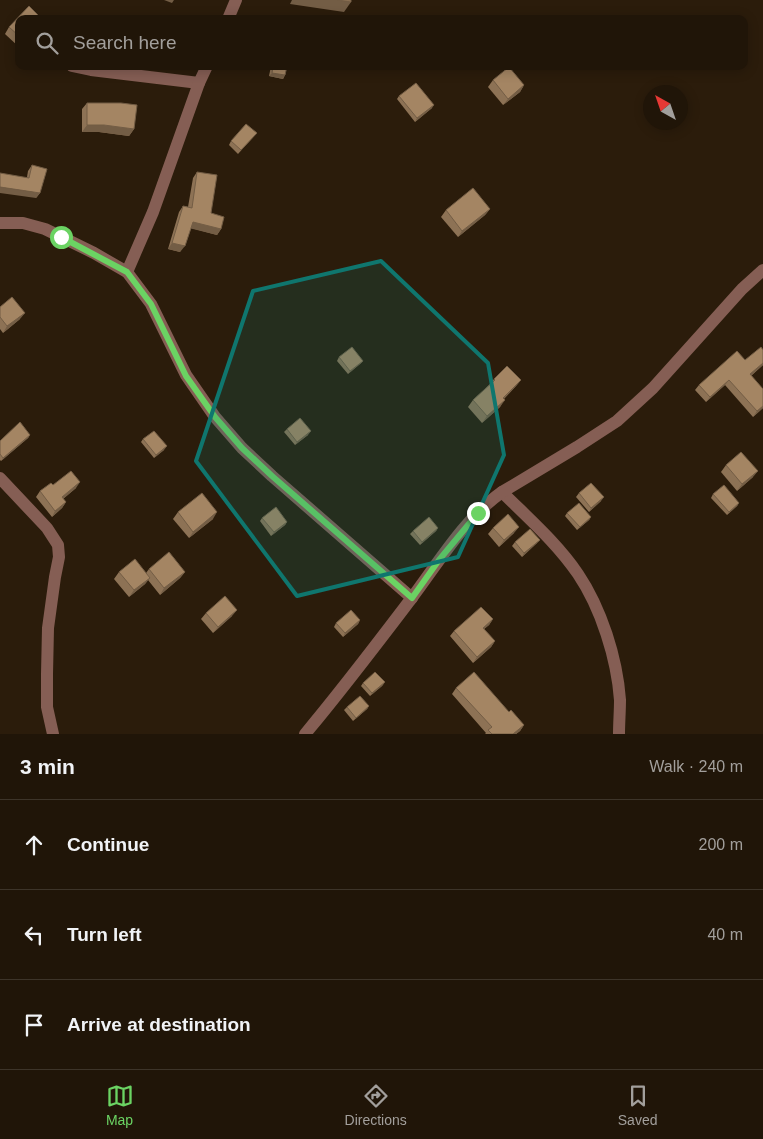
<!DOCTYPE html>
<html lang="en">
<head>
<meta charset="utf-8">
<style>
	body { margin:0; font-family:Helvetica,sans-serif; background:#281e12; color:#f1f3f6 }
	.compass { position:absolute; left:643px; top:85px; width:45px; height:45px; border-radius:50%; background:#201508; box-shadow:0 2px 12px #0003; rotate:320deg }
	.stop { position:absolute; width:15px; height:15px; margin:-11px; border:4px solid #6bd363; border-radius:50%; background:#fff }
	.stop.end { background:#6bd363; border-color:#fff; box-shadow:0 1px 5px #0008 }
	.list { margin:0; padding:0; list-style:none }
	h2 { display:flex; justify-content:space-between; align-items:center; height:65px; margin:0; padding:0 20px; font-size:21px }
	h2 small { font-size:16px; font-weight:400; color:#a29f9c }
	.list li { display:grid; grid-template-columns:32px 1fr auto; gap:15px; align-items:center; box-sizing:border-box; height:90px; padding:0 20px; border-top:1px solid #3d3429 }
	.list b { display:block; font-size:19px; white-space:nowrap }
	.list em { font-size:16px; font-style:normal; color:#a29f9c }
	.icon { flex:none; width:28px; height:28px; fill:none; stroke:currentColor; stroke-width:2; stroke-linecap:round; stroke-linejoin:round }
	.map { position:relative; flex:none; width:763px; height:734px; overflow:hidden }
	.search { position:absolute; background:#201508; box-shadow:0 2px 12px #0003; left:15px; right:15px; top:15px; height:55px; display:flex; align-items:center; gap:12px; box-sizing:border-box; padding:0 18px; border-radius:10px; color:#a29f9c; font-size:19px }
	.sheet { height:335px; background:#201508 }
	nav { display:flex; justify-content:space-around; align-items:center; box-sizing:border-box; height:70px; border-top:1px solid #3d3429; background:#201508; font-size:14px; color:#a29f9c }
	nav a { display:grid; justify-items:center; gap:2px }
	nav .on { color:#6bd363 }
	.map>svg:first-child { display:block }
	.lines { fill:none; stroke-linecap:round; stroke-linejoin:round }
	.minor { stroke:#855e54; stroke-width:12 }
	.wall { fill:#8d7255 }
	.shaded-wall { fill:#735d45 }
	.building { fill:#a48563; stroke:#735d45 }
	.route { stroke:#6bd363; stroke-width:6 }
	.marked { fill:#0f766e; fill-opacity:0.2; stroke:#0f766e; stroke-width:4; stroke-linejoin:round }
</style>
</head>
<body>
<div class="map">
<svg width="763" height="734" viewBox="0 0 763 734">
	<rect width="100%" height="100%" fill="#2b1c0b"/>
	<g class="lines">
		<g class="minor">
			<polyline points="228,19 236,0"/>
			<polyline points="72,66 91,70 199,83"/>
			<polyline points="0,223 23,223 45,229 94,253 127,272 151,304 186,375 215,417 242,448 272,476 412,598"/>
			<polyline points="127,272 153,212 199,83 207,66"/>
			<polyline points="0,478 47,528 58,545 59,557 55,577 48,628 47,674 47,707 53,734"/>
			<path d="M502,492C528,518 557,543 578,574C601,608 617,658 620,700C620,711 619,723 619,734"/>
			<path d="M305,734C342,690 376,645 411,599C439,562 464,519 502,492L577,447L617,421L653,388L742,289L763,270"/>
		</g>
	</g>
	<g class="wall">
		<polygon points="19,19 19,47 5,34 9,27"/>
		<polygon points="271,66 287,66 285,75 283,79 269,76"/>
		<polygon points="493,80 524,85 520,92 503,105 488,87"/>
		<polygon points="399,96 432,108 415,122 397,99"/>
		<polygon points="87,103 134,129 129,136 99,132 82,132 82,109"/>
		<polygon points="254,136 238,154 229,145 231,141"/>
		<polygon points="32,165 40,193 36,198 27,177 28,171"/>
		<polygon points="197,172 211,213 221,229 217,235 191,228 180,252 168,249 179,212 183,206 188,207 193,178"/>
		<polygon points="490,209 485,215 458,237 441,217 446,210"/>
		<polygon points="0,307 20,319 3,333 0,329"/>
		<polygon points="339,357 363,361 360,364 348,374 337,361"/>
		<polygon points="745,360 763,365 751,376 763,389 763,408 753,417 725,385 706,402 695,390 699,385"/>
		<polygon points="494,379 521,380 516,386 504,399 500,407 482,423 468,407 473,400 490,384"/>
		<polygon points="287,429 308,435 295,445 284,432"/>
		<polygon points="30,435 28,438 1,461 0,460 0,441"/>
		<polygon points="143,439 164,450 154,458 141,442"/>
		<polygon points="726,465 753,477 737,491 721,472"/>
		<polygon points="53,485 76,488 63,499 66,502 62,508 52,517 36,497 40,491"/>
		<polygon points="579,493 601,501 589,512 576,497"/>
		<polygon points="713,494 739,503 737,506 727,515 711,498"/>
		<polygon points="178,512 213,519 189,538 173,519"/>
		<polygon points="567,513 591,517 589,520 577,530 565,516"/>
		<polygon points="262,518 287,522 285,525 271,536 260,521"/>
		<polygon points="438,528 436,531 420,545 410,534 413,531"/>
		<polygon points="493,528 514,533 499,547 488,534"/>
		<polygon points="515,542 537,543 522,557 512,546"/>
		<polygon points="149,569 185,572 180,578 160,595 148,580 145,584 129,597 114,579 119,572 146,573"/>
		<polygon points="206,613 232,616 213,633 201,619"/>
		<polygon points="493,619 489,625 484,629 495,641 491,647 473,663 450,636 454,631"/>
		<polygon points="360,620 358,624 343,637 334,627 336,623"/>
		<polygon points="385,682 382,686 370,696 361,686 363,683"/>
		<polygon points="456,688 509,712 524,725 520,731 516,734 485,734 486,733 452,694"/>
		<polygon points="369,706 367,709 353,721 344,710 347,707"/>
	</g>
	<g class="shaded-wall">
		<polygon points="164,0 174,0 172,3"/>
		<polygon points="292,0 337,0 351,2 344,12 290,4"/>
		<polygon points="145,66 155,66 152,69 144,68"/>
		<polygon points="301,66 313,66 311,69"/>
		<polygon points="272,73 285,75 283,79 269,76"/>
		<polygon points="524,85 520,92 503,105 508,99"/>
		<polygon points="434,105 432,108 415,122 417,118"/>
		<polygon points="87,125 104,125 134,129 129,136 99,132 82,132"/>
		<polygon points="0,187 40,193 36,198 0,193"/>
		<polygon points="490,209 485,215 458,237 462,231"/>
		<polygon points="193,222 221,229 217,235 189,228"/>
		<polygon points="172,243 185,246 180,252 168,249"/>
		<polygon points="25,313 20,319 3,333 7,326"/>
		<polygon points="363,361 360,364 348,374 350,371"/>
		<polygon points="763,363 763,365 746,380 750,374"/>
		<polygon points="521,380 516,386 498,404 503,398"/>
		<polygon points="729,380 725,385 706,402 710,397"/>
		<polygon points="505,400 500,407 482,423 487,416"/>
		<polygon points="763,406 763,408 753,417 757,411"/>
		<polygon points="311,431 308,435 295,445 297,442"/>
		<polygon points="30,435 28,438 1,461 3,458"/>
		<polygon points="167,446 164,450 154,458 156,455"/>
		<polygon points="758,471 753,477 737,491 742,484"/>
		<polygon points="80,482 76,488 58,503 62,497"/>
		<polygon points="604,497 601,501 589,512 591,508"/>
		<polygon points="66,502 62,508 52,517 55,511"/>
		<polygon points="739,503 737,506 727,515 729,512"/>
		<polygon points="217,512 213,519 189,538 193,532"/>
		<polygon points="591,517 589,520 577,530 580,527"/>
		<polygon points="287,522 285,525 271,536 274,532"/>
		<polygon points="519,527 514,533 499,547 504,540"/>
		<polygon points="438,528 436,531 420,545 422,542"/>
		<polygon points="540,540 537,543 522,557 524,553"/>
		<polygon points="185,572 180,578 160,595 164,588"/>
		<polygon points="150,578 145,584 129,597 134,590"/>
		<polygon points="237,610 232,616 213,633 218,627"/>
		<polygon points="493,619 489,625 479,633 483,628"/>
		<polygon points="360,620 358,624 343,637 345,633"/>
		<polygon points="495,641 491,647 473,663 477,657"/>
		<polygon points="385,682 382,686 370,696 372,693"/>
		<polygon points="369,706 367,709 353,721 356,718"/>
		<polygon points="524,725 520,731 516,734 513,734"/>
	</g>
	<g class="building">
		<polygon points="337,0 351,0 351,2"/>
		<polygon points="29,6 42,19 19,19 19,36 9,27"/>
		<polygon points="273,66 287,66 285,75 272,73"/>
		<polygon points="509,67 524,85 508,99 493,80"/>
		<polygon points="416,83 434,105 417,118 399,96"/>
		<polygon points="87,103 121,103 137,105 134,129 104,125 87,125"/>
		<polygon points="246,124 257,133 241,150 231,141"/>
		<polygon points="32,165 47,169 40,193 0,187 0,173 29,178"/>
		<polygon points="197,172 217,175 211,213 224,217 221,229 193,222 185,246 172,243 183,206 192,208"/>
		<polygon points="473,188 490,209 462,231 446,210"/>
		<polygon points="12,297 25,313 7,326 0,317 0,307"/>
		<polygon points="352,347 363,361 350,371 339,357"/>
		<polygon points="761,347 763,350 763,363 750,374 763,389 763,406 757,411 729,380 710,397 699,385 737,351 745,360"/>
		<polygon points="507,366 521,380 503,398 505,400 487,416 473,400 495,380 494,379"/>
		<polygon points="300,418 311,431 297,442 287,429"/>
		<polygon points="20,422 30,435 3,458 0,454 0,441"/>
		<polygon points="154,431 167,446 156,455 143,439"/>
		<polygon points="741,452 758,471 742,484 726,465"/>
		<polygon points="71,471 80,482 62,497 66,502 55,511 40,491 51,483 53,485"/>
		<polygon points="591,483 604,497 591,508 579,493"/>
		<polygon points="724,485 739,503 729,512 713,494"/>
		<polygon points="202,493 217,512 193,532 178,512"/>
		<polygon points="579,503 591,517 580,527 567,513"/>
		<polygon points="276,507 287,522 274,532 262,518"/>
		<polygon points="508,514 519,527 504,540 493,528"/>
		<polygon points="429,517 438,528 422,542 413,531"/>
		<polygon points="530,529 540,540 524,553 515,542"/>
		<polygon points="169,552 185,572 164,588 149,569"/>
		<polygon points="135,559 150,578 134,590 119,572"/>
		<polygon points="225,596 237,610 218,627 206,613"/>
		<polygon points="481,607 493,619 483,628 495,641 477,657 454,631"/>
		<polygon points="351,610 360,620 345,633 336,623"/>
		<polygon points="375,672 385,682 372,693 363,683"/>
		<polygon points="474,672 509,712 511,710 524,725 513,734 492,734 488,730 492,727 456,688"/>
		<polygon points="360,696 369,706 356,718 347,707"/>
	</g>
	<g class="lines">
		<polyline class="route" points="61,237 127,272 151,304 186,376 215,417 242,448 272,476 412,598 439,560 478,513"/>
	</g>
	<path class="marked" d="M381,261L488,363L504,455L458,557L297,596L196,461L253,291Z"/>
</svg>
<svg class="compass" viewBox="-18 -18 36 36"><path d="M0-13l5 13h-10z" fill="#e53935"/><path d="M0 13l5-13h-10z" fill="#a29f9c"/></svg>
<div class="stop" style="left:61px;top:237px"></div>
<div class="stop end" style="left:478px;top:513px"></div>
<div class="search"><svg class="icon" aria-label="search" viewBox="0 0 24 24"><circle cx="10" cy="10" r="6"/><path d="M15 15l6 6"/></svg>Search here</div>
</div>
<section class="sheet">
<h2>3 min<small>Walk · 240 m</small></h2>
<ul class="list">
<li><svg class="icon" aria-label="ahead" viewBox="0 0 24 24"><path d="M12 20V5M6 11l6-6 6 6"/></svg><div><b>Continue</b></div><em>200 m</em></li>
<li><svg class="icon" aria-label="left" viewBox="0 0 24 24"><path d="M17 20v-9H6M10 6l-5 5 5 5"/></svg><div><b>Turn left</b></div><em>40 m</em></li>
<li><svg class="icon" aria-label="arrive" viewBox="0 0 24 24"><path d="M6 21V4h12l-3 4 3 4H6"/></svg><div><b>Arrive at destination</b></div></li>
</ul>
</section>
<nav>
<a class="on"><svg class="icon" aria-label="map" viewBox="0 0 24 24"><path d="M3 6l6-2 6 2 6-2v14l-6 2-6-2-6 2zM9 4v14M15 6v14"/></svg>Map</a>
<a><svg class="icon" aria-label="directions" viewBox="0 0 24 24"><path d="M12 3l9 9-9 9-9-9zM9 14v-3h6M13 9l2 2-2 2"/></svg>Directions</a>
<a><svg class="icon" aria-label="saved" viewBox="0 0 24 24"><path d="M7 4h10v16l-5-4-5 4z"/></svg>Saved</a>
</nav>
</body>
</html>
